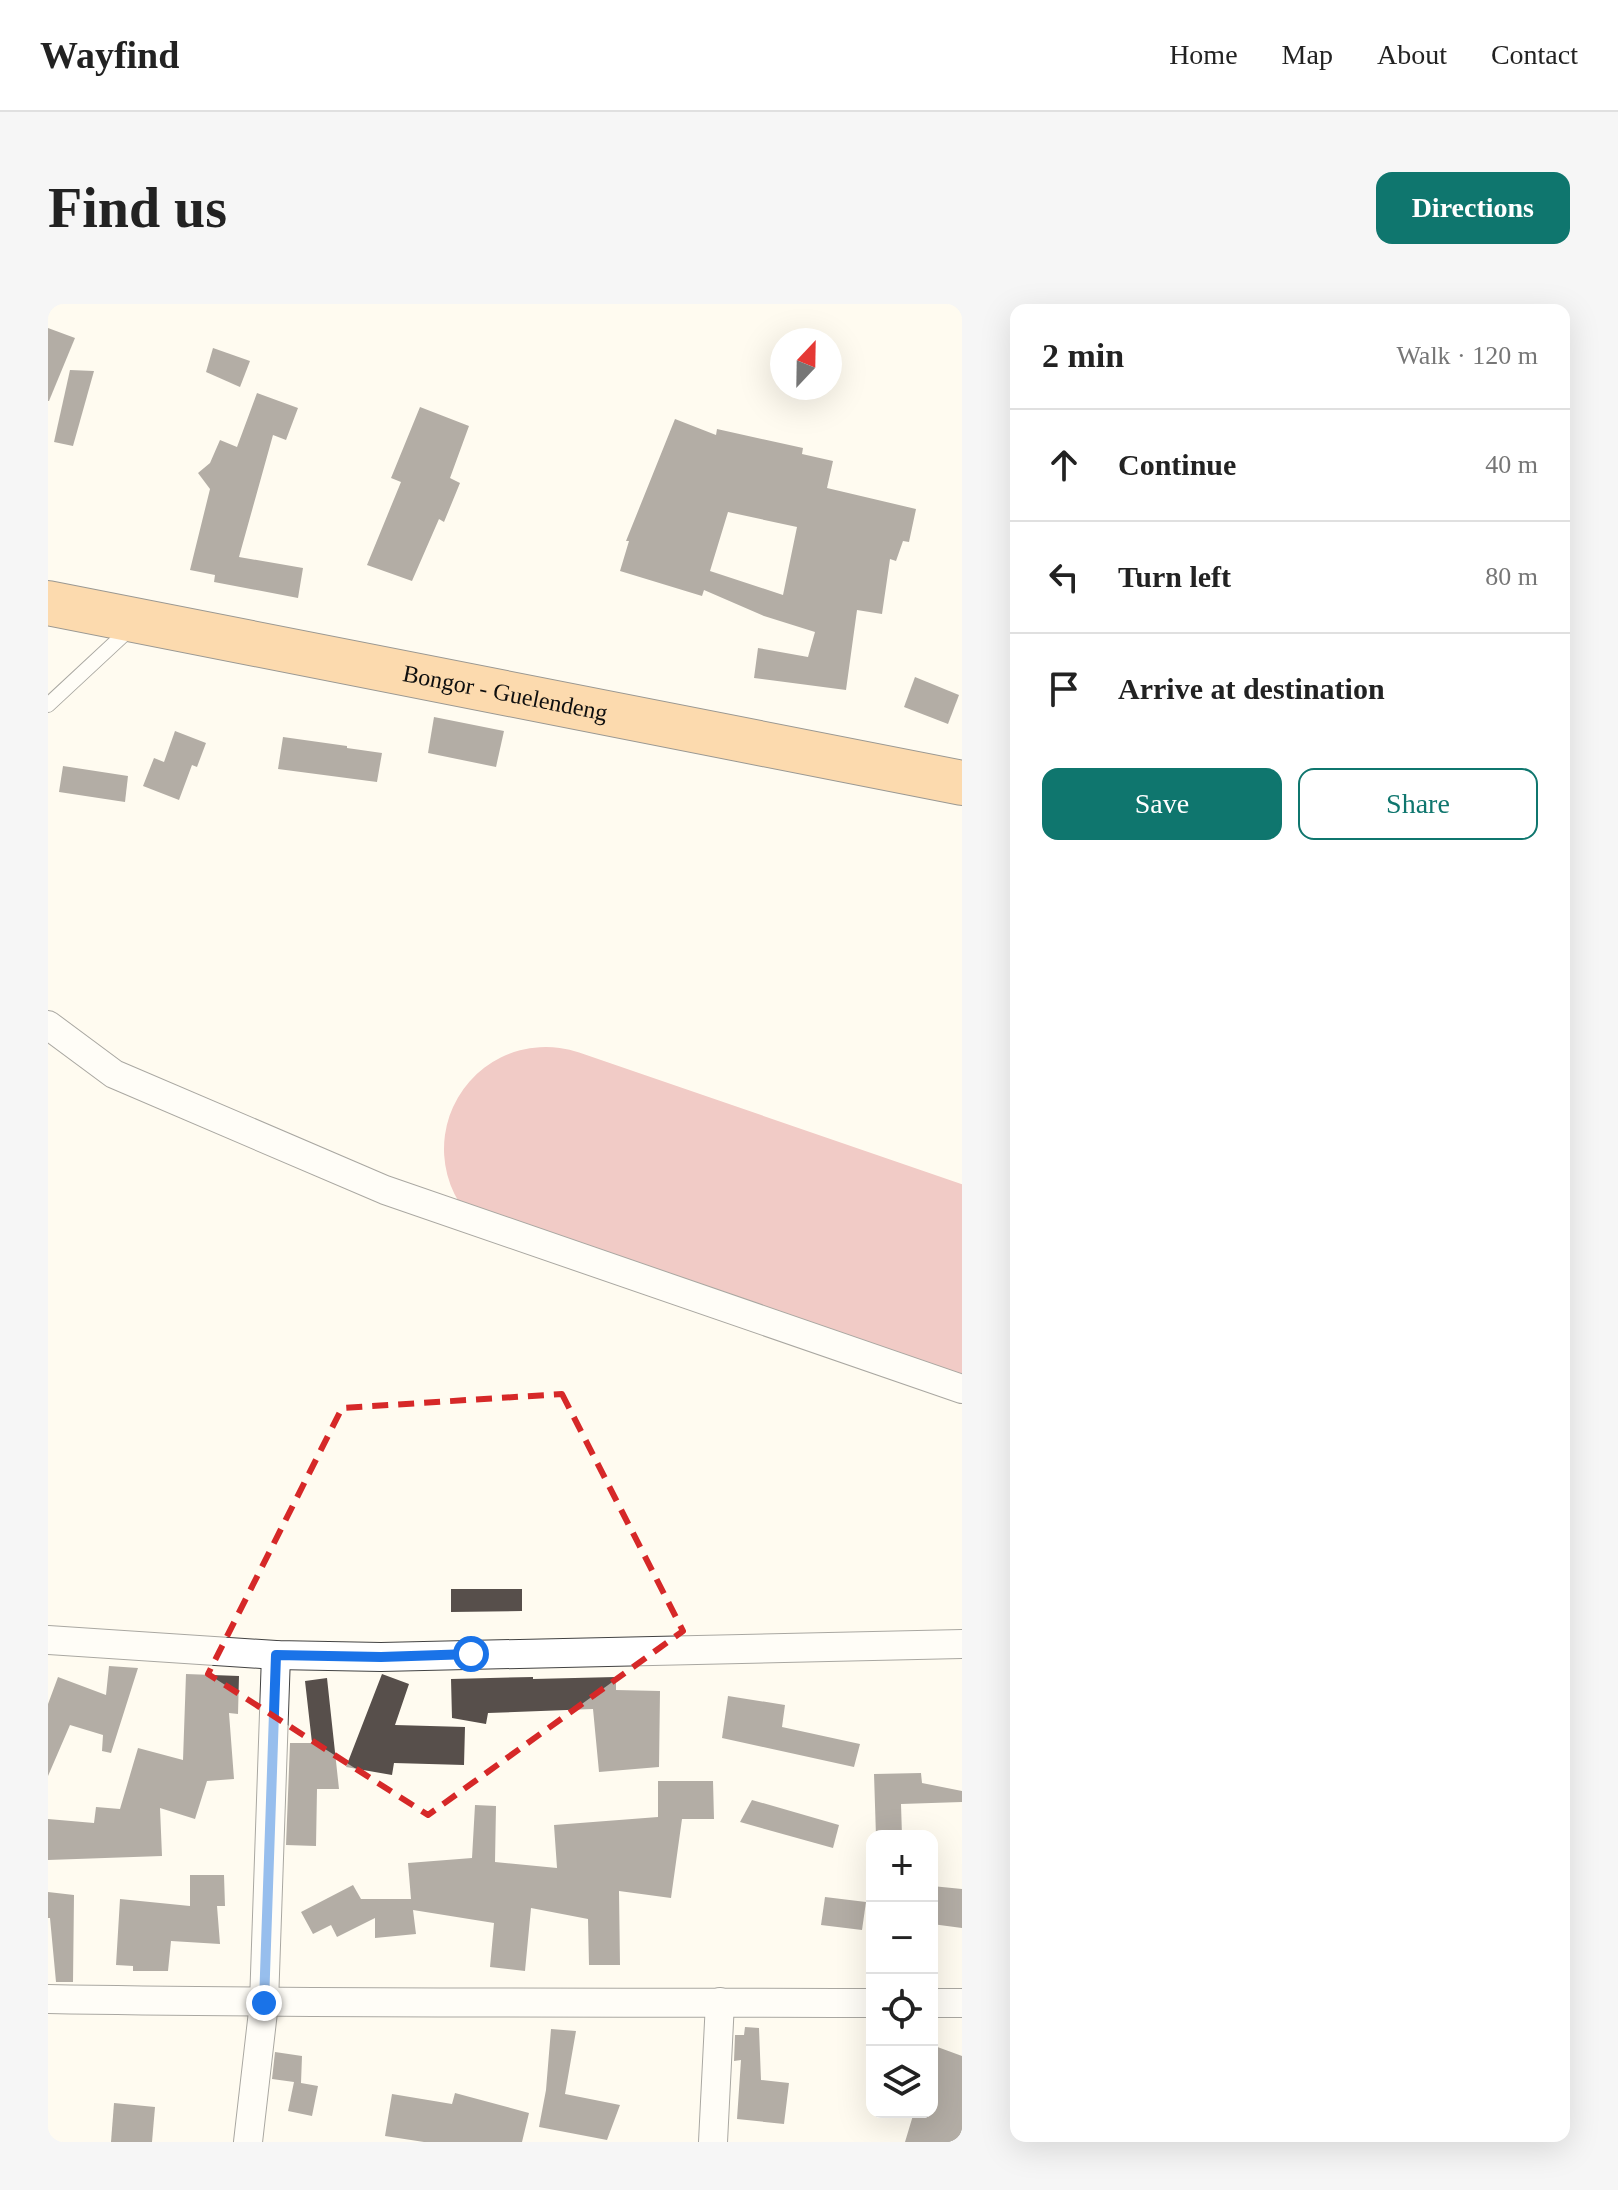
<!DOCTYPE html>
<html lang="en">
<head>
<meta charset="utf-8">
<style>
	body { margin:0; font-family:Georgia,serif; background:#f6f6f6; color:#222 }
	.controls { position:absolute; right:24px; bottom:24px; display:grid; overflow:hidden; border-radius:16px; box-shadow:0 8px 32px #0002 }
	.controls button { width:72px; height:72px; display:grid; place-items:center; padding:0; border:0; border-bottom:2px solid #e0e0e0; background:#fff; color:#222; font:40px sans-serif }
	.compass { position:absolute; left:722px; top:24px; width:72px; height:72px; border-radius:50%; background:#fff; box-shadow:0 8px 32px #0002; rotate:22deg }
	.stop { position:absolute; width:24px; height:24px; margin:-18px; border:6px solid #1a73e8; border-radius:50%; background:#fff }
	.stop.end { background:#1a73e8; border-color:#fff; box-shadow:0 2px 8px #0008 }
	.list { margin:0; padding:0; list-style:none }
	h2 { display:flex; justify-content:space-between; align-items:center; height:104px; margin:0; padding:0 32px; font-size:34px }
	h2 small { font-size:26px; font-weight:400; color:#767676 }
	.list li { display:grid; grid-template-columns:52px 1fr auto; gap:24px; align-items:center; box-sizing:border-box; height:112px; padding:0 32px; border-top:2px solid #e0e0e0 }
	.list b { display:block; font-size:30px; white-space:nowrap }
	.list em { font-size:26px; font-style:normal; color:#767676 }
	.actions { display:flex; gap:16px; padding:24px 32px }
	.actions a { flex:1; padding:18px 0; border:2px solid #0f766e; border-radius:16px; text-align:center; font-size:28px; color:#0f766e }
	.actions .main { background:#0f766e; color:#fff }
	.icon { flex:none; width:44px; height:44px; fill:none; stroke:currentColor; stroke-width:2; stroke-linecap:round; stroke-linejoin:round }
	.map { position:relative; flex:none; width:914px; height:1838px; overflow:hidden; border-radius:16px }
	header { display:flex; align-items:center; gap:48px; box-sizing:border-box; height:112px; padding:0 40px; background:#fff; border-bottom:2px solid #e0e0e0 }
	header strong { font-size:38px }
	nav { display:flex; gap:44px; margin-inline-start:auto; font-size:28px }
	.intro { display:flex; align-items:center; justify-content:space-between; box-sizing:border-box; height:192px; padding:0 48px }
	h1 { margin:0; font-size:56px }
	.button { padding:20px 36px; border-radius:16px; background:#0f766e; color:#fff; font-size:28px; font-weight:700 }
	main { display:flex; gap:48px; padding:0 48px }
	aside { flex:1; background:#fff; border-radius:16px; box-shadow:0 8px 32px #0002 }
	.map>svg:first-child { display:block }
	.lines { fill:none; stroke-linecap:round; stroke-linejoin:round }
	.runway { stroke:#e09092; stroke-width:204 }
	.building { fill:#574f4b; fill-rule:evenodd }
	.service-casing { stroke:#424242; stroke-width:16 }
	.minor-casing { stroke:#424242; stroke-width:30 }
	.trunk-casing { stroke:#202020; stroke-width:46 }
	.service { stroke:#fff; stroke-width:14 }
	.minor { stroke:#fff; stroke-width:28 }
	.trunk { stroke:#f8b15e; stroke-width:44 }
	.route { stroke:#1a73e8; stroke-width:10 }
	.marked { fill:none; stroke:#d62828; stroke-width:6; stroke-dasharray:16 10; stroke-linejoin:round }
	.labels { text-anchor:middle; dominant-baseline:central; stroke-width:8; stroke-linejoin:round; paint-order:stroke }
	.street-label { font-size:24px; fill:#0f0f0f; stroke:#fff }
</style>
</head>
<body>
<header>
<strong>Wayfind</strong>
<nav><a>Home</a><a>Map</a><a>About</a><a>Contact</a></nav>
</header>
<div class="intro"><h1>Find us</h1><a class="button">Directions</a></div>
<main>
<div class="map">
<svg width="914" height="1838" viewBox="0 0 914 1838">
	<rect width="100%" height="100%" fill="#fffbf0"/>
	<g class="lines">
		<polyline class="runway" points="498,845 914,988"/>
	</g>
	<g class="building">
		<polygon points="0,24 27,34 1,97 0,97"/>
		<polygon points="165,44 202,57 192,83 158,68"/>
		<polygon points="22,66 46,67 25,142 6,138"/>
		<polygon points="209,89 250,104 238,136 225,131 191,253 255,264 250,294 166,278 167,271 142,266 162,185 150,169 162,159 172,136 189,143"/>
		<polygon points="372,103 421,122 402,174 412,179 396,218 391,215 364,277 319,261 353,178 343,174"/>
		<path d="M627,115L668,131L669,125L755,144L754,150L785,157L779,184L868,205L861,238L855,237L848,257L842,255L834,310L809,306L798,386L706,374L710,344L760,353L767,328L716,312L656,286L654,292L572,267L581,237H578ZM680,208L749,223L735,291L662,267Z"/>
		<polygon points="867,373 911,391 900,420 856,403"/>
		<polygon points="386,413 456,427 448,463 380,449"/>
		<polygon points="127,427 158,439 149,463 144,461 131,496 95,482 106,454 116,458"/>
		<polygon points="235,433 299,442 299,444 334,449 329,478 230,465"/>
		<polygon points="15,462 80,472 77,498 11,488"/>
		<polygon points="403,1285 474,1285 474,1307 403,1308"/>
		<polygon points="61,1362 90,1364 63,1449 54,1447 55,1431 22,1421 0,1472 0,1400 10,1373 58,1391"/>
		<polygon points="138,1370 191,1372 190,1410 181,1409 186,1475 159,1477 147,1515 112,1504 114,1552 0,1556 0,1515 46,1519 48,1503 72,1505 90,1444 135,1456"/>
		<polygon points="334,1370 361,1380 347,1421 417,1423 416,1461 346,1459 344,1471 298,1463"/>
		<polygon points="485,1373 485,1375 568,1373 568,1386 612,1387 611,1463 551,1468 545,1405 440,1409 438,1420 404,1414 403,1375"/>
		<polygon points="279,1374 291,1485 269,1485 268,1542 238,1541 242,1439 264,1439 257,1377"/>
		<polygon points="680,1392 737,1401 734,1423 812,1440 806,1463 674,1434"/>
		<polygon points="873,1469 874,1479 914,1487 914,1498 853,1500 854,1532 828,1532 826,1470"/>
		<polygon points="610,1477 665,1477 666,1515 634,1515 623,1594 571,1587 572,1661 541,1661 540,1615 483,1604 477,1667 442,1663 446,1619 365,1606 368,1630 327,1634 327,1614 289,1633 283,1621 265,1630 253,1608 305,1581 313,1595 363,1595 360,1559 424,1554 427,1501 448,1502 447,1558 509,1564 506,1521 610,1513"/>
		<polygon points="704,1496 791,1521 785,1544 692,1518"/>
		<polygon points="142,1571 176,1571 177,1602 169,1602 172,1640 123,1637 120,1667 85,1667 85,1662 68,1661 72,1595 142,1602"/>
		<polygon points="884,1582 914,1585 914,1624 884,1620"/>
		<polygon points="0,1588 26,1591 25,1678 8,1678 2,1614 0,1614"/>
		<polygon points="777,1593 818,1598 814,1626 773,1621"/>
		<polygon points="697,1723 711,1724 713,1776 741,1779 736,1820 689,1815 693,1756 686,1757 687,1731 696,1731"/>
		<polygon points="503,1725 528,1727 517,1790 572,1801 559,1836 491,1823 498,1786"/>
		<polygon points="884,1741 914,1752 914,1838 857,1838 866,1808 884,1808"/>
		<polygon points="227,1748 254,1752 253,1779 270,1782 264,1812 240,1807 246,1778 224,1775"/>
		<polygon points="407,1789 481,1809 474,1838 376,1838 337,1832 344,1790 404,1800"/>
		<polygon points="66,1799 107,1803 104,1838 63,1838"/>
	</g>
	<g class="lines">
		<defs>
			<polyline id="service" points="0,401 85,322"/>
			<g id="minor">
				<polyline points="0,721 66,770 337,886 914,1085"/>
				<polyline points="0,1336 228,1351 333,1353 914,1340"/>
				<path d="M0,1695C275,1700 549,1698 824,1699"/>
				<polyline points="884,1699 914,1699"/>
				<polyline points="200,1838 216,1699 228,1351"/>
				<polyline points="665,1838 672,1698"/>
			</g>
			<g id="trunk">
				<path id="s1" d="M0,299L914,479"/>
			</g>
		</defs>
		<use href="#service" class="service-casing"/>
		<use href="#minor" class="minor-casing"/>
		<use href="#trunk" class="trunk-casing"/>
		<use href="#service" class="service"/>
		<use href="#minor" class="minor"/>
		<use href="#trunk" class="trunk"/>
	</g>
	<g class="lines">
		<polyline class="route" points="216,1699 228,1351 333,1353 423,1350"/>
	</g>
	<path d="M0 0H914V1838H0ZM514,1090L635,1327L380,1511L160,1370L294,1104Z" fill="#fffbf0" fill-opacity=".55" fill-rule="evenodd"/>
	<path class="marked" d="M514,1090L635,1327L380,1511L160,1370L294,1104Z"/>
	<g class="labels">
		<g class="street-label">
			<text stroke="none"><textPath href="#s1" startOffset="466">Bongor - Guelendeng</textPath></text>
		</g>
	</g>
</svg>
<div class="controls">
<button>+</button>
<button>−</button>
<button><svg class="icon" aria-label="locate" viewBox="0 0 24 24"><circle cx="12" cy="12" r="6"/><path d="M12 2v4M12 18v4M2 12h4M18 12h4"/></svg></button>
<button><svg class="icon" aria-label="layers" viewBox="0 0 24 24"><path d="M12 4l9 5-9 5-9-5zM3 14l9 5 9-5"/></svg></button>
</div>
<svg class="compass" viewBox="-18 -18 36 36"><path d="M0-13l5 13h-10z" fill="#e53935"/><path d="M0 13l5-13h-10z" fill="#767676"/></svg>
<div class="stop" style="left:423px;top:1350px"></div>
<div class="stop end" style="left:216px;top:1699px"></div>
</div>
<aside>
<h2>2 min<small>Walk · 120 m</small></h2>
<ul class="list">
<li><svg class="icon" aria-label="ahead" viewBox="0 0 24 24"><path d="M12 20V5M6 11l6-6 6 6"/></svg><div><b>Continue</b></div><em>40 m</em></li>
<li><svg class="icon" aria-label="left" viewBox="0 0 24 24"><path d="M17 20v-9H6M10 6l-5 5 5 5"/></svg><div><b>Turn left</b></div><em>80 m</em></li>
<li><svg class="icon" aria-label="arrive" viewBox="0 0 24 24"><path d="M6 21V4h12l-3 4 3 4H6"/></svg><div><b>Arrive at destination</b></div></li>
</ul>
<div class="actions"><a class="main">Save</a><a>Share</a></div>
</aside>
</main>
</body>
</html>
